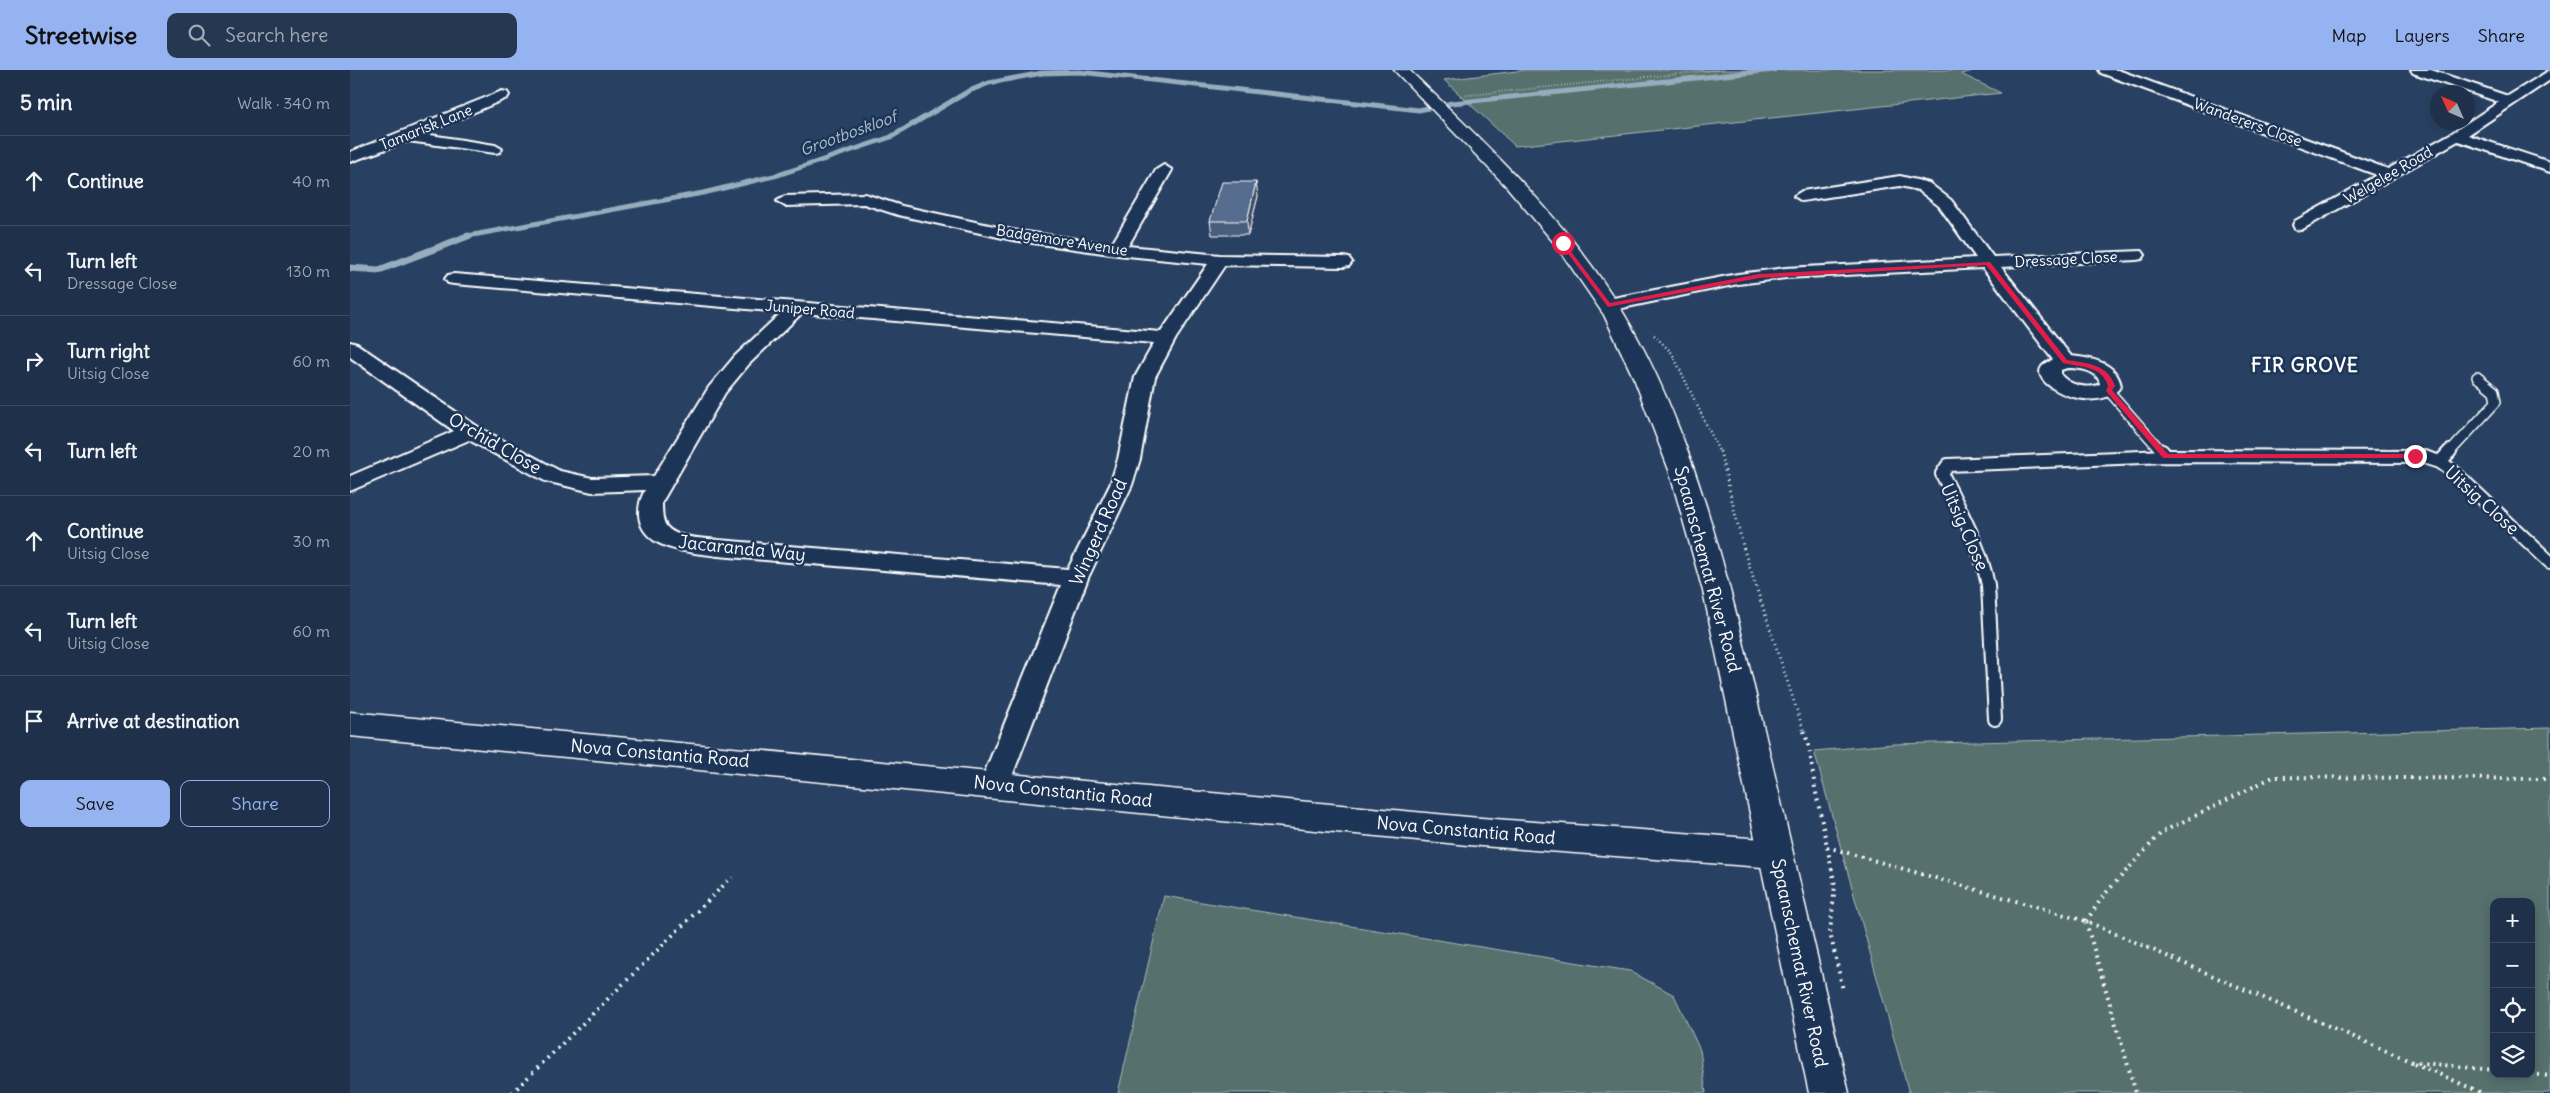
<!DOCTYPE html>
<html lang="en">
<head>
<meta charset="utf-8">
<style>
	body { margin:0; font-family:Delius,sans-serif; background:#263851; color:#f1f3f6 }
	.controls { position:absolute; right:15px; bottom:15px; display:grid; overflow:hidden; border-radius:10px; box-shadow:0 2px 12px #0003 }
	.controls button { width:45px; height:45px; display:grid; place-items:center; padding:0; border:0; border-bottom:1px solid #3c4b62; background:#1e304a; color:#f1f3f6; font:25px sans-serif }
	.compass { position:absolute; left:2080px; top:15px; width:45px; height:45px; border-radius:50%; background:#1e304a; box-shadow:0 2px 12px #0003; rotate:315deg }
	.stop { position:absolute; width:15px; height:15px; margin:-11px; border:4px solid #e11d48; border-radius:50%; background:#fff }
	.stop.end { background:#e11d48; border-color:#fff; box-shadow:0 1px 5px #0008 }
	.list { margin:0; padding:0; list-style:none }
	h2 { display:flex; justify-content:space-between; align-items:center; height:65px; margin:0; padding:0 20px; font-size:21px }
	h2 small { font-size:16px; font-weight:400; color:#a1a9b5 }
	.list li { display:grid; grid-template-columns:32px 1fr auto; gap:15px; align-items:center; box-sizing:border-box; height:90px; padding:0 20px; border-top:1px solid #3c4b62 }
	.list b { display:block; font-size:19px; white-space:nowrap }
	.list p { margin:0; font-size:16px; white-space:nowrap; color:#a1a9b5 }
	.list em { font-size:16px; font-style:normal; color:#a1a9b5 }
	.actions { display:flex; gap:10px; padding:15px 20px }
	.actions a { flex:1; padding:11px 0; border:1px solid #95b2f1; border-radius:10px; text-align:center; font-size:18px; color:#95b2f1 }
	.actions .main { background:#95b2f1; color:#111 }
	.icon { flex:none; width:28px; height:28px; fill:none; stroke:currentColor; stroke-width:2; stroke-linecap:round; stroke-linejoin:round }
	.map { position:relative; flex:none; width:2200px; height:1023px; overflow:hidden }
	header { display:flex; align-items:center; gap:30px; box-sizing:border-box; height:70px; padding:0 25px; background:#95b2f1; color:#111 }
	header strong { font-size:24px }
	nav { display:flex; gap:28px; margin-inline-start:auto; font-size:18px }
	.search { width:350px; height:45px; background:#263851; display:flex; align-items:center; gap:12px; box-sizing:border-box; padding:0 18px; border-radius:10px; color:#a1a9b5; font-size:19px }
	main { display:flex }
	aside { flex:1; background:#1e304a }
	.map>svg:first-child { display:block }
	.green { fill:#57716d; stroke:#abb8b6; fill-rule:evenodd }
	.lines { fill:none; stroke-linecap:round; stroke-linejoin:round }
	.stream-far1 { stroke:#97adbe; stroke-width:5 }
	.stream { stroke:#97adbe; stroke-width:7 }
	.service-far1-casing { stroke:#fff; stroke-width:12 }
	.service-casing { stroke:#fff; stroke-width:16 }
	.minor-casing { stroke:#fff; stroke-width:4 }
	.tertiary-casing { stroke:#fff; stroke-width:3 }
	.secondary-casing { stroke:#fff; stroke-width:3 }
	.path-far3 { stroke:#fff; stroke-width:2; stroke-dasharray:0.5 2.5; stroke-linecap:butt }
	.path-far2 { stroke:#fff; stroke-width:2.5; stroke-dasharray:1 3; stroke-linecap:butt }
	.path-far1 { stroke:#fff; stroke-width:3; stroke-dasharray:1 4; stroke-linecap:butt }
	.path { stroke:#fff; stroke-width:4; stroke-dasharray:2 5; stroke-linecap:butt }
	.service-far1 { stroke:#1d3557; stroke-width:9 }
	.service { stroke:#1d3557; stroke-width:12 }
	.minor { fill:#1d3557; fill-rule:evenodd }
	.tertiary { fill:#1d3557; fill-rule:evenodd }
	.secondary { fill:#1d3557; fill-rule:evenodd }
	.wall { fill:#4a5d7b; stroke:#fff }
	.shaded-wall { fill:#3c4c64; stroke:#fff }
	.building { fill:#566c8f; stroke:#fff }
	.route { fill:#e11d48 }
	.labels { text-anchor:middle; dominant-baseline:central; stroke-width:5; stroke-linejoin:round; paint-order:stroke }
	.far-street-label { font-size:15px; fill:#fff; stroke:#1d3557 }
	.far-water-label { font-size:16px; font-style:italic; fill:#b1c1ce; stroke:#1d3557 }
	.street-label { font-size:18px; fill:#fff; stroke:#1d3557 }
	.far-district-label { font-size:19px; font-weight:bold; letter-spacing:1px; fill:#fff; stroke:#1d3557 }
</style>
</head>
<body>
<header>
<strong>Streetwise</strong>
<div class="search"><svg class="icon" aria-label="search" viewBox="0 0 24 24"><circle cx="10" cy="10" r="6"/><path d="M15 15l6 6"/></svg>Search here</div>
<nav><a>Map</a><a>Layers</a><a>Share</a></nav>
</header>
<main>
<aside>
<h2>5 min<small>Walk · 340 m</small></h2>
<ul class="list">
<li><svg class="icon" aria-label="ahead" viewBox="0 0 24 24"><path d="M12 20V5M6 11l6-6 6 6"/></svg><div><b>Continue</b></div><em>40 m</em></li>
<li><svg class="icon" aria-label="left" viewBox="0 0 24 24"><path d="M17 20v-9H6M10 6l-5 5 5 5"/></svg><div><b>Turn left</b><p>Dressage Close</p></div><em>130 m</em></li>
<li><svg class="icon" aria-label="right" viewBox="0 0 24 24"><path d="M7 20v-9h11M14 6l5 5-5 5"/></svg><div><b>Turn right</b><p>Uitsig Close</p></div><em>60 m</em></li>
<li><svg class="icon" aria-label="left" viewBox="0 0 24 24"><path d="M17 20v-9H6M10 6l-5 5 5 5"/></svg><div><b>Turn left</b></div><em>20 m</em></li>
<li><svg class="icon" aria-label="ahead" viewBox="0 0 24 24"><path d="M12 20V5M6 11l6-6 6 6"/></svg><div><b>Continue</b><p>Uitsig Close</p></div><em>30 m</em></li>
<li><svg class="icon" aria-label="left" viewBox="0 0 24 24"><path d="M17 20v-9H6M10 6l-5 5 5 5"/></svg><div><b>Turn left</b><p>Uitsig Close</p></div><em>60 m</em></li>
<li><svg class="icon" aria-label="arrive" viewBox="0 0 24 24"><path d="M6 21V4h12l-3 4 3 4H6"/></svg><div><b>Arrive at destination</b></div></li>
</ul>
<div class="actions"><a class="main">Save</a><a>Share</a></div>
</aside>
<div class="map">
<svg width="2200" height="1023" viewBox="0 0 2200 1023">
	<rect width="100%" height="100%" fill="#284062"/>
	<filter id="ink" filterUnits="userSpaceOnUse"><feTurbulence type="fractalNoise" baseFrequency=".02" numOctaves="2"/><feDisplacementMap in="SourceGraphic" scale="10" xChannelSelector="R" yChannelSelector="G"/><feConvolveMatrix kernelMatrix="1 2 1 2 8 2 1 2 1" color-interpolation-filters="sRGB"/></filter>
	<g filter="url(#ink)">
		<g class="green">
			<polygon points="1175,0 1627,0 1611,4 1651,23 1165,76 1094,10"/>
			<path d="M2200,658V1023H1559L1464,681L1543,674ZM2144,832H2181V1004H2144Z"/>
			<polygon points="814,826 1280,901 1324,925 1350,980 1356,1023 768,1023"/>
		</g>
		<g class="lines">
			<polyline class="stream-far1" points="112,167 353,123 428,105 541,67 619,21 639,13 692,3 730,2 1069,40 1102,33 1424,0"/>
			<polyline class="stream" points="0,198 29,200 118,166"/>
			<defs>
				<g id="service-far1">
					<polyline points="1758,320 1813,383"/>
					<polyline points="2099,383 2146,332 2144,321 2127,307"/>
				</g>
				<g id="service">
					<polyline points="1812,381 1816,386"/>
					<polyline points="2090,392 2100,381"/>
					<path d="M1645,649L1638,515C1630,475 1610,440 1592,404L1598,395L1816,386L2074,387L2090,392L2104,402L2200,492"/>
				</g>
				<g id="minor">
					<polygon points="1749,0 1768,0 2038,99 2102,63 2149,32 2063,3 2061,0 2081,0 2158,26 2200,0 2200,10 2118,65 2200,92 2200,102 2108,71 1951,160 1945,159 1943,155 1945,151 2027,105 1751,3"/>
					<polygon points="152,21 157,22 159,25 157,28 74,64 145,75 152,79 150,82 145,83 58,71 0,92 0,82"/>
					<path d="M814,95L822,100L778,176L870,185L993,187L999,188L1002,192L999,196L993,197L875,195L826,268L805,307L790,389L782,415L738,508L656,722L645,726L634,722L630,714L711,515L368,486C341,482 292,481 289,445C289,434 290,430 295,420L242,422L195,411L119,370L0,421V406L104,361L0,287V272L7,274L128,357L210,401L242,408L304,406L359,317L385,286L432,242L104,214L98,213L95,209L98,205L104,204L811,262L858,194L767,185L662,170L548,145L514,134L435,136L427,131L435,126L515,124L552,136L662,160L762,174L806,100ZM452,243L804,273L785,307L768,389L760,415L718,499L368,470C353,468 320,469 314,452C312,446 312,438 312,432L375,323L399,294Z"/>
					<path d="M1550,106L1579,113L1601,130L1643,187L1792,181L1795,185L1792,189L1786,190L1651,197L1721,286C1741,288 1767,292 1771,316C1747,352 1657,306 1703,290L1633,198L1436,208L1388,214L1258,241L1251,239L1249,235L1251,231L1258,229L1388,204L1436,198L1626,188L1589,136L1568,120L1550,116L1452,131L1444,126L1452,121ZM1717,298C1729,298 1748,300 1750,314C1738,320 1719,315 1711,305V300Z"/>
				</g>
				<polygon id="tertiary" points="0,642 1118,747 1426,770 1438,774 1443,784 1438,794 1426,798 1118,775 0,666"/>
				<path id="secondary" d="M1044,0H1059C1137,75 1218,151 1274,244C1346,364 1381,520 1413,655C1442,778 1470,900 1499,1023H1459L1353,521L1319,400L1285,311L1254,245L1206,175L1156,116Z"/>
			</defs>
			<use href="#service-far1" class="service-far1-casing"/>
			<use href="#service" class="service-casing"/>
			<use href="#minor" class="minor-casing"/>
			<use href="#tertiary" class="tertiary-casing"/>
			<use href="#secondary" class="secondary-casing"/>
			<polyline class="path-far3" points="1110,26 1368,0"/>
			<polyline class="path-far2" points="1304,265 1322,283 1370,383"/>
			<polyline class="path-far1" points="1370,381 1394,480 1454,662"/>
			<g class="path">
				<polyline points="1454,661 1459,676 1465,718 1485,815 1480,863 1493,920"/>
				<polyline points="1477,777 1736,851 2062,992 2144,1000"/>
				<polyline points="1736,851 1754,825 1812,762 1923,707 2200,709"/>
				<polyline points="1736,852 1786,1023"/>
				<polyline points="2064,993 2132,1023"/>
				<polyline points="2181,1004 2200,1006"/>
				<polyline points="162,1023 382,807"/>
			</g>
			<use href="#service-far1" class="service-far1"/>
			<use href="#service" class="service"/>
			<use href="#minor" class="minor"/>
			<use href="#tertiary" class="tertiary"/>
			<use href="#secondary" class="secondary"/>
		</g>
		<polygon class="wall" points="908,126 898,165 862,165 860,151"/>
		<polygon class="shaded-wall" points="906,112 908,126 898,165 897,151"/>
		<polygon class="building" points="872,112 906,112 897,151 860,151"/>
	</g>
	<path class="route" d="M1213,171L1260,233L1409,204L1640,192L1717,290C1737,293 1758,294 1765,316L1762,320L1818,384H2065L2068,386L2065,388H1813L1756,321L1758,316C1752,296 1731,297 1713,293L1636,195L1409,208L1258,237L1210,173Z"/>
	<g class="labels">
		<g class="far-street-label">
			<text transform="translate(1898 52) rotate(20)">Wanderers Close</text>
			<text transform="translate(76 57) rotate(-22)">Tamarisk Lane</text>
			<text transform="translate(2038 105) rotate(-30)">Welgelee Road</text>
			<text transform="translate(712 170) rotate(9)">Badgemore Avenue</text>
			<text transform="translate(1716 189) rotate(-3)">Dressage Close</text>
			<text transform="translate(460 239) rotate(5)">Juniper Road</text>
		</g>
		<g class="far-water-label">
			<text transform="translate(498 63) rotate(-20)">Grootboskloof</text>
		</g>
		<g class="street-label">
			<text transform="translate(145 373) rotate(30)">Orchid Close</text>
			<text transform="translate(2132 430) rotate(42)">Uitsig Close</text>
			<text transform="translate(1615 457) rotate(66)">Uitsig Close</text>
			<text transform="translate(748 462) rotate(-66)">Wingerd Road</text>
			<text transform="translate(392 478) rotate(6)">Jacaranda Way</text>
			<text transform="translate(1358 499) rotate(75)">Spaanschemat River Road</text>
			<text transform="translate(310 683) rotate(5)">Nova Constantia Road</text>
			<text transform="translate(713 721) rotate(6)">Nova Constantia Road</text>
			<text transform="translate(1116 760) rotate(5)">Nova Constantia Road</text>
			<text transform="translate(1450 893) rotate(78)">Spaanschemat River Road</text>
		</g>
		<g class="far-district-label">
			<text x="1955" y="295">FIR GROVE</text>
		</g>
	</g>
</svg>
<div class="controls">
<button>+</button>
<button>−</button>
<button><svg class="icon" aria-label="locate" viewBox="0 0 24 24"><circle cx="12" cy="12" r="6"/><path d="M12 2v4M12 18v4M2 12h4M18 12h4"/></svg></button>
<button><svg class="icon" aria-label="layers" viewBox="0 0 24 24"><path d="M12 4l9 5-9 5-9-5zM3 14l9 5 9-5"/></svg></button>
</div>
<svg class="compass" viewBox="-18 -18 36 36"><path d="M0-13l5 13h-10z" fill="#e53935"/><path d="M0 13l5-13h-10z" fill="#a1a9b5"/></svg>
<div class="stop" style="left:1213px;top:173px"></div>
<div class="stop end" style="left:2065px;top:386px"></div>
</div>
</main>
</body>
</html>
